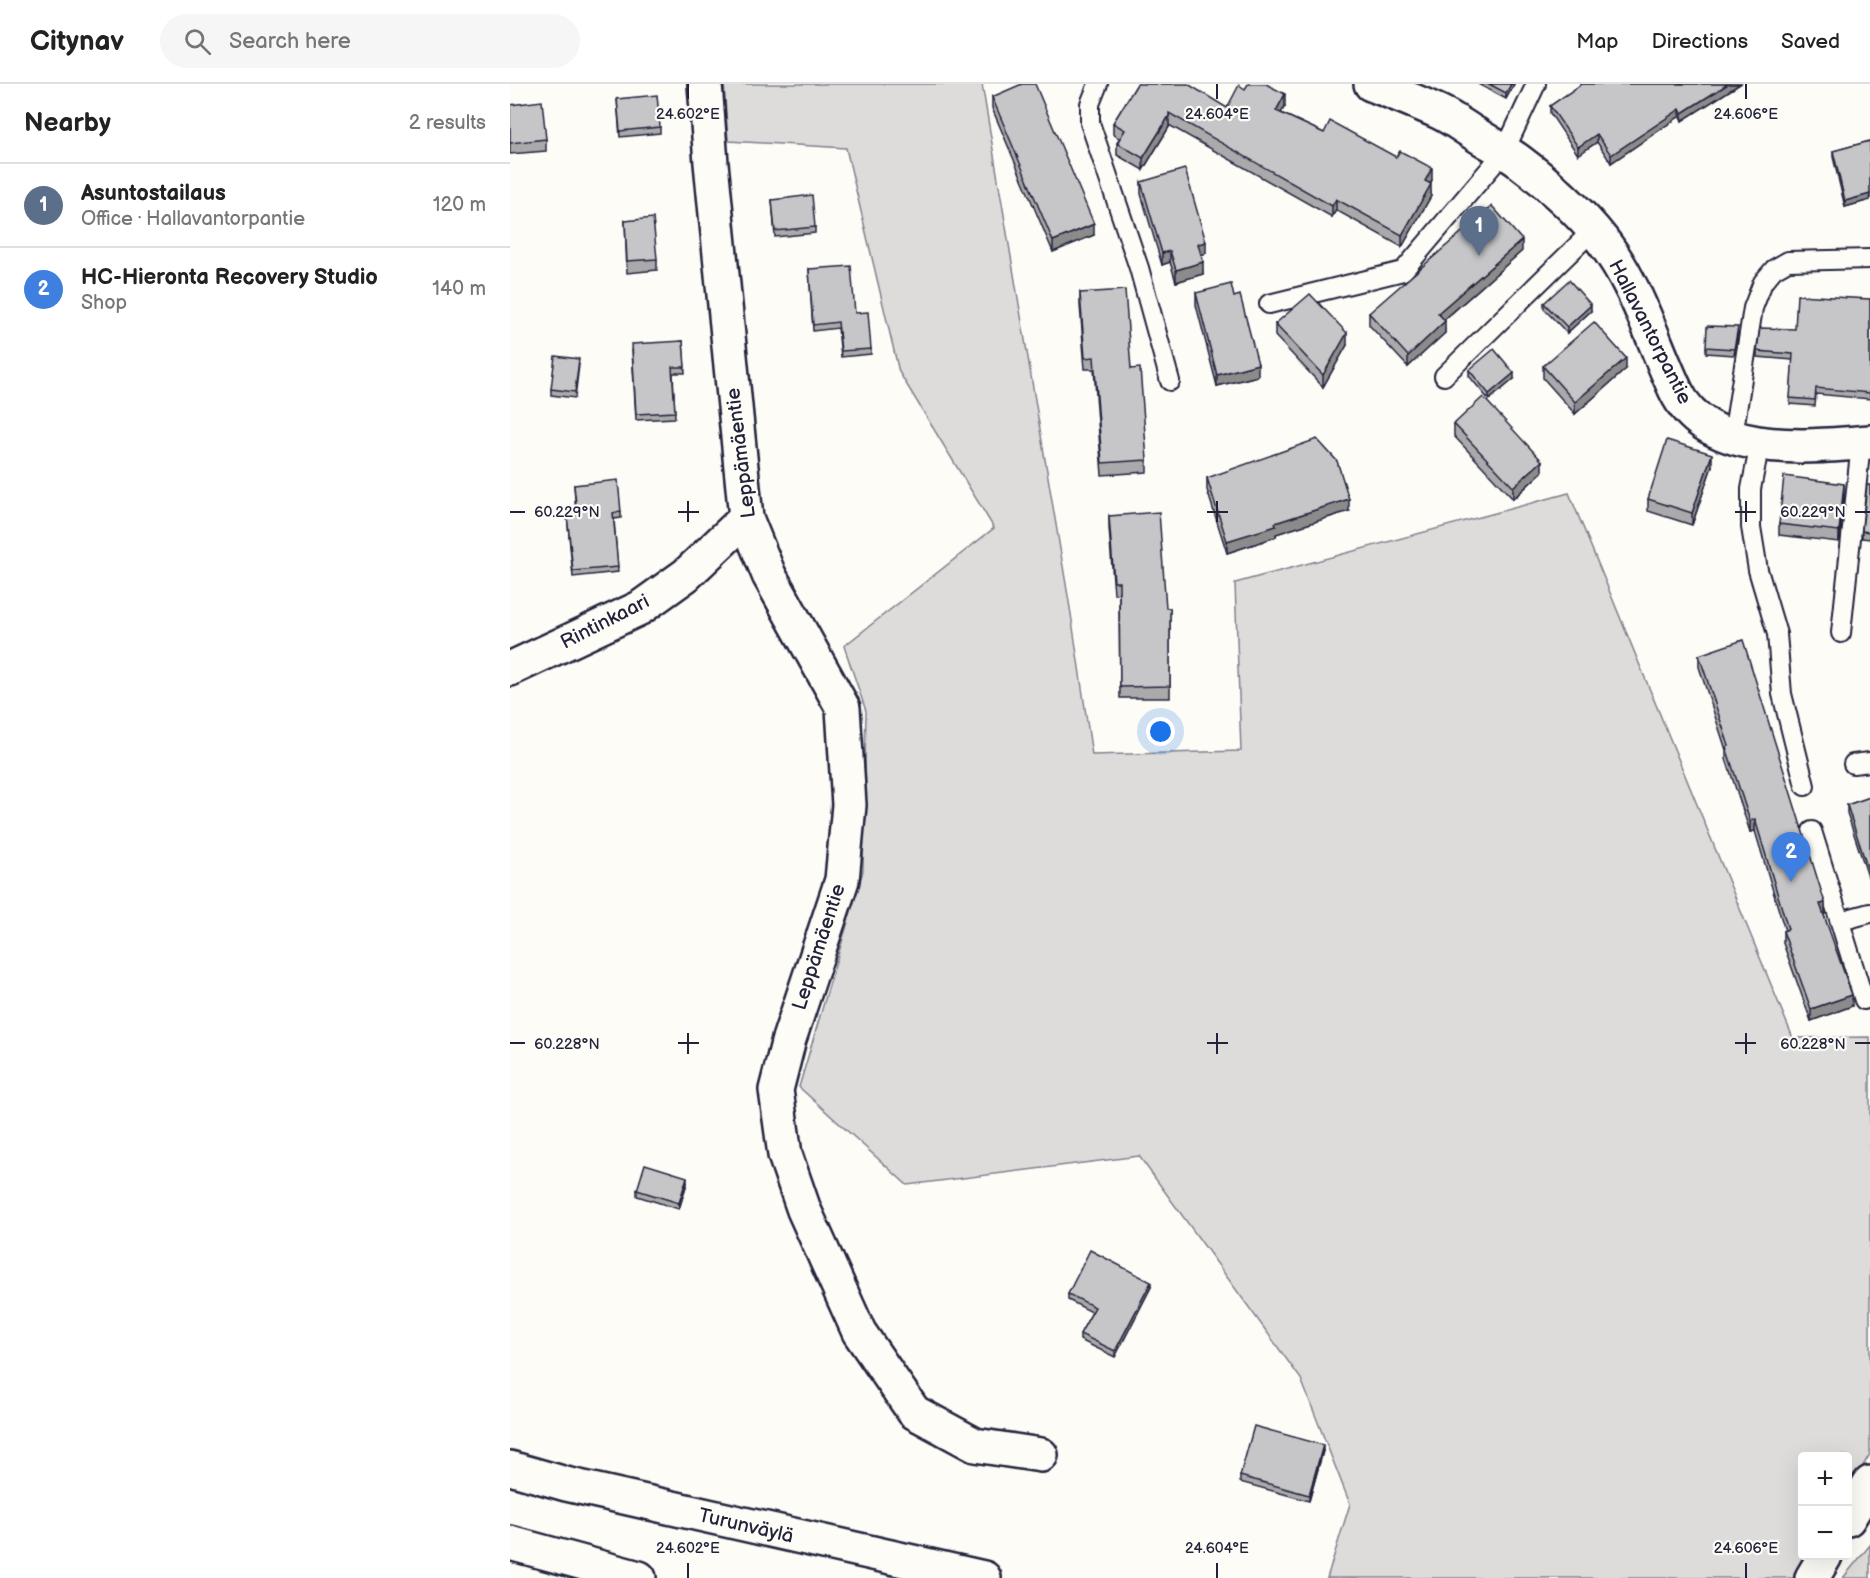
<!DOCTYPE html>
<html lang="en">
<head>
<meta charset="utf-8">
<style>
	body { margin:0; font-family:"Balsamiq Sans",sans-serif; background:#f6f6f6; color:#222 }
	.controls { position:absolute; right:18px; bottom:18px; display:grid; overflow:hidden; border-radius:6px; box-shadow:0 6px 24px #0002 }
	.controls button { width:54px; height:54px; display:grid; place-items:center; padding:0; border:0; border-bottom:2px solid #e0e0e0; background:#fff; color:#222; font:30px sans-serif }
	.you { position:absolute; left:651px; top:648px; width:21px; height:21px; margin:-15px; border:4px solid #fff; border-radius:50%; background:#1a73e8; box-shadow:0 0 0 9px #1a73e833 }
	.badge { display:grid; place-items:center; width:39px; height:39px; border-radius:50%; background:#2563eb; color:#fff; font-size:20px; font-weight:700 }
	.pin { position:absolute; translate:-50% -50px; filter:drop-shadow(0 2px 3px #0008) }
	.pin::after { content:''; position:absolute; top:32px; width:21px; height:18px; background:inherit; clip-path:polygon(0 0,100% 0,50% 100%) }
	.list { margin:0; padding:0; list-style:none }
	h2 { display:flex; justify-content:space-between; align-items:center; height:78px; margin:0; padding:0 24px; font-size:26px }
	h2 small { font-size:20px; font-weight:400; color:#767676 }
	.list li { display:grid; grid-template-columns:39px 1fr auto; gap:18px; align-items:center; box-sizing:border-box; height:84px; padding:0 24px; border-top:2px solid #e0e0e0 }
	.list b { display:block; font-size:22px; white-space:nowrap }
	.list p { margin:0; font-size:20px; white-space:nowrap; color:#767676 }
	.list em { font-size:20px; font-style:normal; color:#767676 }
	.icon { flex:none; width:33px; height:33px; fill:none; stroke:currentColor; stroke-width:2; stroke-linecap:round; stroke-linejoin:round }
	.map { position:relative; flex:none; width:1360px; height:1494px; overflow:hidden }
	header { display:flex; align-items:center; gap:36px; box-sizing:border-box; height:84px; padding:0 30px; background:#fff; border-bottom:2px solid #e0e0e0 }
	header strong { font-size:28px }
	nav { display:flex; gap:33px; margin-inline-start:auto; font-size:21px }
	.search { width:420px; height:54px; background:#f6f6f6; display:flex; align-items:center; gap:15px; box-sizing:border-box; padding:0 21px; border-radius:33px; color:#767676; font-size:22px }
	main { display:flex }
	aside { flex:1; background:#fff }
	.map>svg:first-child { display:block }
	.green { fill:#dddcdb; stroke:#807f8b; stroke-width:1.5 }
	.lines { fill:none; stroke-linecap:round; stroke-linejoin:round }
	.lane-casing { stroke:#22223b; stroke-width:22 }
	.street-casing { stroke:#22223b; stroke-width:38 }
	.highway-casing { stroke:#22223b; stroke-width:38 }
	.lane { stroke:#fdfcf7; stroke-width:18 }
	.street { stroke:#fdfcf7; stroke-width:33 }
	.highway { stroke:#fdfcf7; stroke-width:33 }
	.wall { fill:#aaaaac; stroke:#22223b; stroke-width:1.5 }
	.shaded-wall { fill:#8b8b8c; stroke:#22223b; stroke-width:1.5 }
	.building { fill:#c6c6c8; stroke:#22223b; stroke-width:1.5 }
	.ticks { fill:none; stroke:#22223b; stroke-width:2 }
	.labels { text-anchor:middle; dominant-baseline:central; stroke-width:4.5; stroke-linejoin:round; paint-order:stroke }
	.street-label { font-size:20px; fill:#22223b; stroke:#fdfcf7 }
	.ticks-label { font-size:15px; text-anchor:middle; fill:#22223b; stroke:#fdfcf7; stroke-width:4.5; stroke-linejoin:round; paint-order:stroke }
</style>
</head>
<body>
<header>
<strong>Citynav</strong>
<div class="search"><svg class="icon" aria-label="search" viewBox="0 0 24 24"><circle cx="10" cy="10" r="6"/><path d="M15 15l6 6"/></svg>Search here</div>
<nav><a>Map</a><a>Directions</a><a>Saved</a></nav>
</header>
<main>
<aside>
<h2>Nearby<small>2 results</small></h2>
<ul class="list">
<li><span class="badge" style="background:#5c6f8a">1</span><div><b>Asuntostailaus</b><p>Office · Hallavantorpantie</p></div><em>120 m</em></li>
<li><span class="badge" style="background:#3f7fe0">2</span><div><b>HC-Hieronta Recovery Studio</b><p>Shop</p></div><em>140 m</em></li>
</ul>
</aside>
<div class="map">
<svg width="1360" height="1494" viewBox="0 0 1360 1494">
	<rect width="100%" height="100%" fill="#fdfcf7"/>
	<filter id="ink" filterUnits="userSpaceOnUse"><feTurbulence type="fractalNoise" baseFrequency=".0167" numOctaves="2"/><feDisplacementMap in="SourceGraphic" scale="12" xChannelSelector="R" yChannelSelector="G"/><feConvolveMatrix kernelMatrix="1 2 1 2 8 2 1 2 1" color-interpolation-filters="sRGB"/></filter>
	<g filter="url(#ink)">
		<g class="green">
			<polygon points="214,0 472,0 561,530 582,671 731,667 725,499 1059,409 1283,954 1360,953 1360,1370 1338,1407 1338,1372 1292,1372 1292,1472 1298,1472 1284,1494 817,1494 840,1420 791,1295 629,1072 397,1101 289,1003 353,787 356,627 334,562 484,444 389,288 336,64 218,57"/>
			<polygon points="1360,1461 1360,1494 1333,1494"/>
		</g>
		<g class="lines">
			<defs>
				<g id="lane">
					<polyline points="588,0 580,20 580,39 629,184 660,297"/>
					<polyline points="759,220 893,187 994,68 1026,0"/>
					<polyline points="934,292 1083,146"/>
					<polyline points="1223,352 1243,224 1253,198 1264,185 1278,177 1360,175"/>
					<polyline points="1250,359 1241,405 1241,443 1248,486 1267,550 1272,610 1295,702"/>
					<polyline points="1331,549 1351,359"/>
					<polyline points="1343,680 1360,678"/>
					<polyline points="1302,747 1354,916"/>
					<polyline points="1330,837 1360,829"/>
				</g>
				<g id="street">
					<polyline points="195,0 201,79 236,434 259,491 333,624 339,721 332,796 279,955 266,1006 275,1071 294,1126 349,1248 404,1328 465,1361 531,1371"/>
					<path d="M861,0C884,9 907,18 929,28C942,34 955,44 967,51C981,60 997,68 1010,78C1037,98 1072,130 1092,156C1127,201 1142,256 1166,307C1198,374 1299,363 1360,358"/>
					<polyline points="0,585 130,524 176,491 236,434"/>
					<polyline points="1338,1435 1360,1399"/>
					<polyline points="1302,1494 1315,1472"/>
				</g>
				<g id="highway">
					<polyline points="0,1384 56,1400 474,1494"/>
					<polyline points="0,1459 129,1494"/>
				</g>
			</defs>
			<use href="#lane" class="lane-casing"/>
			<use href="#street" class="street-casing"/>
			<use href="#highway" class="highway-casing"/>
			<use href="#lane" class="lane"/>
			<use href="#street" class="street"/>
			<use href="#highway" class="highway"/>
		</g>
		<g class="wall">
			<polygon points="627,0 717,24 735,5 775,22 771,29 814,49 922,96 920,99 921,112 892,163 826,126 822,133 659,41 659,43 633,86 607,71 607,59 610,55 603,50 603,39"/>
			<polygon points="968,0 1004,0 996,15"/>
			<polygon points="1072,0 1230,0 1172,37 1170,32 1101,79 1087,58 1068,71 1040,29 1040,22"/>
			<polygon points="482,13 584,151 543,168 482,24"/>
			<polygon points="107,15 150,43 150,49 110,53"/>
			<polygon points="0,21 36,55 36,67 0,70"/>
			<polygon points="1360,57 1360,116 1335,123 1323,73 1323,67"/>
			<polygon points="631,98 696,169 691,171 693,190 666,198 660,178 652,181 631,110"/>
			<polygon points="262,116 305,143 305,149 265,153"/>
			<polygon points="115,137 147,175 147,186 117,189"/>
			<polygon points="1012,167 934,236 935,249 898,283 859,241 859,229"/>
			<polygon points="299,185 345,229 361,265 361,270 331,273 328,244 303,247"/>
			<polygon points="570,209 621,285 637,376 637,388 592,391 584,285 575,285 570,221"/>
			<polygon points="686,209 748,292 707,302 686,221"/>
			<polygon points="1360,215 1360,315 1306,310 1305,322 1280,320 1283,276 1247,273 1247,267 1285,245"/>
			<polygon points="1034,219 1081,227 1057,249 1034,225"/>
			<polygon points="765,240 837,261 813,303 765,252"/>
			<polygon points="1228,249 1224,271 1196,269 1196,263"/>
			<polygon points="173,257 175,289 163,289 165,334 126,336 122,266"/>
			<polygon points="69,281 65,314 41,311 41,305"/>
			<polygon points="1033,282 1116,285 1065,330 1033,294"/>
			<polygon points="959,286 1004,295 979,316 959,292"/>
			<polygon points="944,340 1032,388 1003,415 944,352"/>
			<polygon points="1202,382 1182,441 1138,427 1138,415"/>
			<polygon points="697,394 839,427 766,450 766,453 717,469 697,406"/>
			<polygon points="64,401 111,428 111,434 104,435 108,488 63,493 57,431 66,430"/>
			<polygon points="1360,401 1360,455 1352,454 1352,447"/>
			<polygon points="1334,411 1329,458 1269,451 1269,440"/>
			<polygon points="599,432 656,524 660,524 660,614 610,614 609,509 604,510 599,444"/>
			<polygon points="1189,571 1315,830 1314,831 1342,922 1301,937 1273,859 1273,847 1275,847 1245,747 1240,748 1216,675 1216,666 1189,583"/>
			<polygon points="1360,713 1360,799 1337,729 1337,721"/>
			<polygon points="177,1099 169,1125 127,1112 127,1106"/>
			<polygon points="641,1203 605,1273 570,1256 570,1250 582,1228 558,1216 558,1210"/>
			<polygon points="813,1367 799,1417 730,1398 730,1392"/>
		</g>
		<g class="shaded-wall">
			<polygon points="1001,0 1004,0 996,15 996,9"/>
			<polygon points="1218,0 1230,0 1172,37 1172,29"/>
			<polygon points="775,10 775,22 766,38 766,27"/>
			<polygon points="1170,25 1170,32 1101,79 1101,71"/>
			<polygon points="659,32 659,43 633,86 633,74"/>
			<polygon points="1087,50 1087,58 1068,71 1068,63"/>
			<polygon points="922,84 922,96 915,108 915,97"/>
			<polygon points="921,100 921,112 892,163 892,151"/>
			<polygon points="1360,110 1360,116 1335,123 1335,117"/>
			<polygon points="826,115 826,126 822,133 822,122"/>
			<polygon points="584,140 584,151 543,168 543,157"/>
			<polygon points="1012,156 1012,167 928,241 928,229"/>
			<polygon points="696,158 696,169 688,172 688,160"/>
			<polygon points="660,167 660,178 652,181 652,169"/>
			<polygon points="693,178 693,190 666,198 666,186"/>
			<polygon points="1081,221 1081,227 1057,249 1057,243"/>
			<polygon points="935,237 935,249 898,283 898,272"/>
			<polygon points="837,249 837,261 813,303 813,291"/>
			<polygon points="1116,274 1116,285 1065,330 1065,318"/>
			<polygon points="748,280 748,292 707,302 707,291"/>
			<polygon points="1004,289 1004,295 979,316 979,310"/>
			<polygon points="1202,370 1202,382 1182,441 1182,429"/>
			<polygon points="1032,377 1032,388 1003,415 1003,403"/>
			<polygon points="1334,400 1334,411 1329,458 1329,447"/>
			<polygon points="839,415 839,427 766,450 766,453 717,469 717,457 765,439"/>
			<polygon points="1245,735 1245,747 1240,748 1240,737"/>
			<polygon points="1315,819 1315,830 1310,832 1310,820"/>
			<polygon points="1342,911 1342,922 1301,937 1301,925"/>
			<polygon points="177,1093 177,1099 169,1125 169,1119"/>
			<polygon points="641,1198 641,1203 605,1273 605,1267"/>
			<polygon points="813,1361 813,1367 799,1417 799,1411"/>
		</g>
		<g class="building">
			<polygon points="512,0 525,0 584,140 543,157 482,13"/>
			<polygon points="627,0 678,0 717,24 729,1 735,5 738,0 756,0 775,10 766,27 814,49 820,37 886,73 890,67 922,84 915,97 921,100 892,151 826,115 822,122 659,29 659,32 633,74 607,59 615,46 603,39"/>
			<polygon points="979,0 1001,0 996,9"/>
			<polygon points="1072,0 1218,0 1172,29 1170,25 1101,71 1087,50 1068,63 1040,22"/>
			<polygon points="147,11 150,43 110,47 107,15"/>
			<polygon points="32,17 36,55 0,59 0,21"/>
			<polygon points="1360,57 1360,110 1335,117 1323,67"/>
			<polygon points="675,85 696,158 688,160 693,178 666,186 660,167 652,169 631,98"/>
			<polygon points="302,111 305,143 265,147 262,116"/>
			<polygon points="982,122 1012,156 928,229 935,237 898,272 859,229"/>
			<polygon points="143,134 147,175 117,177 115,137"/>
			<polygon points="341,182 345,229 358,228 361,265 331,267 328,238 303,241 299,185"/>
			<polygon points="1059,196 1081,221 1057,243 1034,219"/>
			<polygon points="721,200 724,213 730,211 748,280 707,291 686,209"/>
			<polygon points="615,206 621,285 630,284 637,376 592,379 584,273 575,274 570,209"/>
			<polygon points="800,210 837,249 813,291 765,240"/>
			<polygon points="1287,211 1360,215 1360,309 1306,304 1305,316 1280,314 1283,270 1247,267 1250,244 1285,245"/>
			<polygon points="1084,238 1116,274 1065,318 1033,282"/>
			<polygon points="1197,242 1228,243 1224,265 1196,263"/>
			<polygon points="173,257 175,283 162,283 165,328 126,330 122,260"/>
			<polygon points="984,265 1004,289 979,310 959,286"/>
			<polygon points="45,272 69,275 65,308 41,305"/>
			<polygon points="973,313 1032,377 1003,403 944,340"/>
			<polygon points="807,355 827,377 839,415 765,439 766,442 717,457 697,394"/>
			<polygon points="1157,356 1202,370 1182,429 1138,415"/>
			<polygon points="1274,392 1334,400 1329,447 1269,440"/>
			<polygon points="108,396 111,428 103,429 108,483 63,487 57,431 67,430 64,401"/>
			<polygon points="1357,401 1360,401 1360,448 1352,447"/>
			<polygon points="649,428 656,524 660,524 660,602 610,603 609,498 604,498 599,432"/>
			<polygon points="1233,556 1315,819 1310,820 1342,911 1301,925 1273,847 1278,845 1245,735 1240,737 1216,663 1219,662 1189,571"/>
			<polygon points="1360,713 1360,792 1337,721"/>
			<polygon points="135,1080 177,1093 169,1119 127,1106"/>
			<polygon points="580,1166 641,1198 605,1267 570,1250 585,1223 558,1210"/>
			<polygon points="744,1342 813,1361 799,1411 730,1392"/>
		</g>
	</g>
	<path class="ticks" d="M178,0V15M707,0V15M1236,0V15M178,417V438M707,417V438M1236,417V438M0,428H15M168,428H189M697,428H718M1225,428H1246M1345,428H1360M178,949V970M707,949V970M1236,949V970M0,959H15M168,959H189M697,959H718M1225,959H1246M1345,959H1360M178,1479V1494M707,1479V1494M1236,1479V1494"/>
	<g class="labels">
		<g class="street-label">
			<text transform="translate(1140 248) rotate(63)">Hallavantorpantie</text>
			<text transform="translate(231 369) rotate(-97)">Leppämäentie</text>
			<text transform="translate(95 538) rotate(-27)">Rintinkaari</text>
			<text transform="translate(309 863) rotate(-72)">Leppämäentie</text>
			<text transform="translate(236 1442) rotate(13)">Turunväylä</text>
		</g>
	</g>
	<g class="ticks-label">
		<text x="178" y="35">24.602°E</text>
		<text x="707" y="35">24.604°E</text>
		<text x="1236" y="35">24.606°E</text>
		<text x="57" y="433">60.229°N</text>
		<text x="1303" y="433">60.229°N</text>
		<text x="57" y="965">60.228°N</text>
		<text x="1303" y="965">60.228°N</text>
		<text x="178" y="1469">24.602°E</text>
		<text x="707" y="1469">24.604°E</text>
		<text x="1236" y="1469">24.606°E</text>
	</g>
</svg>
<div class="controls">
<button>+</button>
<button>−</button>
</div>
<div class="you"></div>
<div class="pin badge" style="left:969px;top:172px;background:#5c6f8a">1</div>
<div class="pin badge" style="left:1281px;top:798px;background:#3f7fe0">2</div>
</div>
</main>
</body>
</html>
